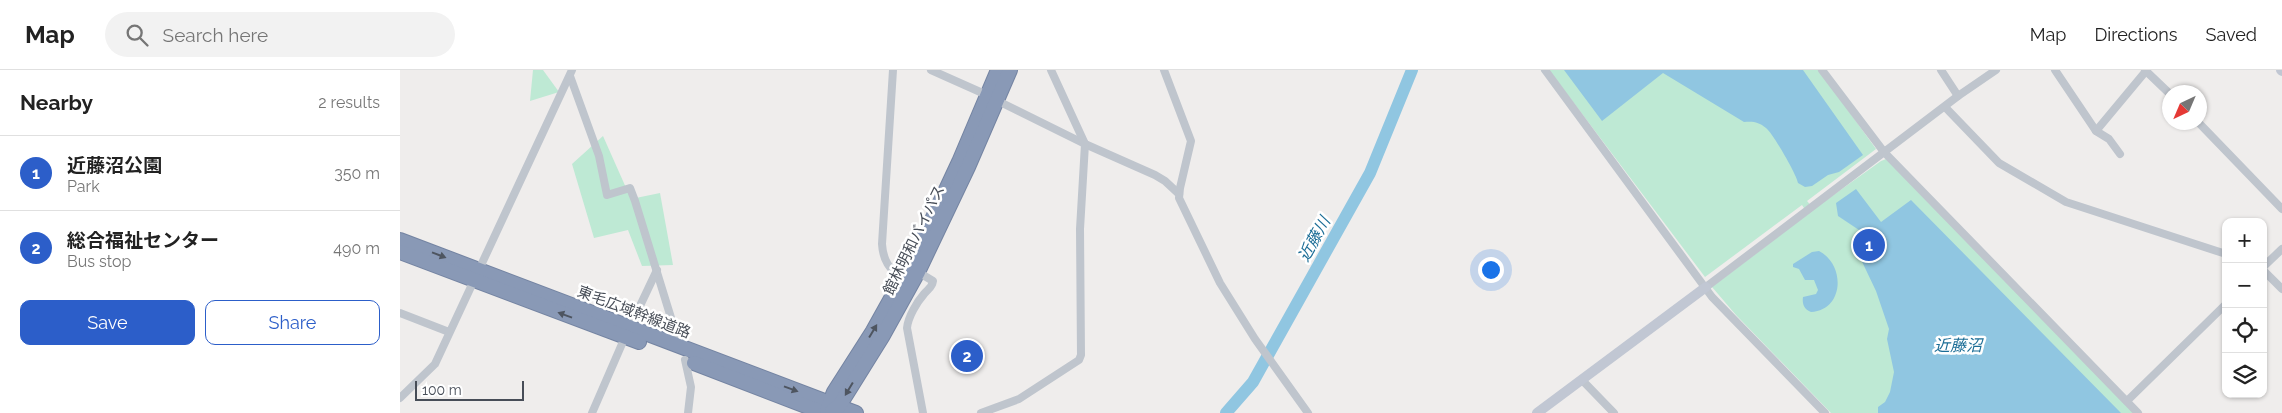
<!DOCTYPE html>
<html lang="en">
<head>
<meta charset="utf-8">
<style>
	body { margin:0; font-family:Raleway,"Noto Sans JP",sans-serif; background:#f2f2f2; color:#222 }
	.controls { position:absolute; right:15px; bottom:15px; display:grid; overflow:hidden; border-radius:10px; box-shadow:0 1px 4px #0004 }
	.controls button { width:45px; height:45px; display:grid; place-items:center; padding:0; border:0; border-bottom:1px solid #e0e0e0; background:#fff; color:#222; font:25px sans-serif }
	.compass { position:absolute; left:1762px; top:15px; width:45px; height:45px; border-radius:50%; background:#fff; box-shadow:0 1px 4px #0004; rotate:224deg }
	.scale { position:absolute; left:15px; bottom:12px; width:109px; box-sizing:border-box; padding-left:5px; border:2px solid #474d57; border-top:0; font-size:14px; line-height:18px; white-space:nowrap; color:#474d57; -webkit-text-stroke:4px #fff; paint-order:stroke }
	.you { position:absolute; left:1090px; top:199px; width:18px; height:18px; margin:-12px; border:4px solid #fff; border-radius:50%; background:#1a73e8; box-shadow:0 0 0 8px #1a73e833 }
	.badge { display:grid; place-items:center; width:32px; height:32px; border-radius:50%; background:#2c5ec9; color:#fff; font-size:16px; font-weight:700 }
	.pin { position:absolute; translate:-50% -50%; border:2px solid #fff; box-shadow:0 1px 5px #0006 }
	.list { margin:0; padding:0; list-style:none }
	h2 { display:flex; justify-content:space-between; align-items:center; height:65px; margin:0; padding:0 20px; font-size:21px }
	h2 small { font-size:16px; font-weight:400; color:#767676 }
	.list li { display:grid; grid-template-columns:32px 1fr auto; gap:15px; align-items:center; box-sizing:border-box; height:75px; padding:0 20px; border-top:1px solid #e0e0e0 }
	.list b { display:block; font-size:19px; white-space:nowrap }
	.list p { margin:0; font-size:16px; white-space:nowrap; color:#767676 }
	.list em { font-size:16px; font-style:normal; color:#767676 }
	.actions { display:flex; gap:10px; padding:15px 20px }
	.actions a { flex:1; padding:11px 0; border:1px solid #2c5ec9; border-radius:10px; text-align:center; font-size:18px; color:#2c5ec9 }
	.actions .main { background:#2c5ec9; color:#fff }
	.icon { flex:none; width:28px; height:28px; fill:none; stroke:currentColor; stroke-width:2; stroke-linecap:round; stroke-linejoin:round }
	.map { position:relative; flex:none; width:1882px; height:343px; overflow:hidden }
	header { display:flex; align-items:center; gap:30px; box-sizing:border-box; height:70px; padding:0 25px; background:#fff; border-bottom:1px solid #e0e0e0 }
	header strong { font-size:24px }
	nav { display:flex; gap:28px; margin-inline-start:auto; font-size:18px }
	.search { width:350px; height:45px; background:#f2f2f2; display:flex; align-items:center; gap:12px; box-sizing:border-box; padding:0 18px; border-radius:28px; color:#767676; font-size:19px }
	main { display:flex }
	aside { flex:1; background:#fff }
	.map>svg:first-child { display:block }
	.green { fill:#bee9d4 }
	.water { fill:#90c6e1 }
	.lines { fill:none; stroke-linecap:round; stroke-linejoin:round }
	.river { stroke:#90c6e1; stroke-width:12 }
	.highway-casing { stroke:#7484a2; stroke-width:16 }
	.street { stroke:#bfc5cd; stroke-width:8 }
	.secondary { stroke:#c1c7d3; stroke-width:10 }
	.highway { stroke:#8999b6; stroke-width:14 }
	.oneway { fill:#4e5560 }
	.labels { text-anchor:middle; dominant-baseline:central; stroke-width:5; stroke-linejoin:round; paint-order:stroke }
	.street-label { font-size:15px; fill:#474d57; stroke:#fff }
	.water-label { font-size:16px; font-style:italic; fill:#1b6d96; stroke:#fff }
</style>
</head>
<body>
<header>
<strong>Map</strong>
<div class="search"><svg class="icon" aria-label="search" viewBox="0 0 24 24"><circle cx="10" cy="10" r="6"/><path d="M15 15l6 6"/></svg>Search here</div>
<nav><a>Map</a><a>Directions</a><a>Saved</a></nav>
</header>
<main>
<aside>
<h2>Nearby<small>2 results</small></h2>
<ul class="list">
<li><span class="badge">1</span><div><b>近藤沼公園</b><p>Park</p></div><em>350 m</em></li>
<li><span class="badge">2</span><div><b>総合福祉センター</b><p>Bus stop</p></div><em>490 m</em></li>
</ul>
<div class="actions"><a class="main">Save</a><a>Share</a></div>
</aside>
<div class="map">
<svg width="1882" height="343" viewBox="0 0 1882 343">
	<rect width="100%" height="100%" fill="#efedec"/>
	<g class="green">
		<polygon points="133,0 143,0 159,22 130,31"/>
		<polygon points="1149,0 1419,0 1476,79 1407,131 1414,139 1481,91 1486,89 1736,343 1431,343 1336,245 1312,217 1408,144 1402,135 1305,207"/>
		<polygon points="203,66 231,129 260,123 273,195 242,196 228,160 194,168 172,94"/>
	</g>
	<g class="water">
		<path d="M1164,0H1403L1463,85L1439,102L1428,105L1412,116L1405,117L1398,113C1397,105 1372,62 1366,58C1359,52 1353,51 1344,52L1263,3L1202,51Z"/>
		<polygon points="1456,119 1481,152 1511,130 1721,343 1478,343 1478,337 1485,332 1490,322 1494,302 1487,269 1489,259 1476,221 1456,179 1462,162 1438,146 1436,133"/>
		<path d="M1419,181C1446,195 1444,240 1411,242C1404,239 1402,234 1403,227L1416,224L1418,220L1414,210H1405L1399,199L1393,197V194L1412,182Z"/>
	</g>
	<g class="lines">
		<polyline class="river" points="826,343 853,312 970,103 1012,0"/>
		<defs>
			<g id="highway">
				<polyline points="0,170 456,343"/>
				<polyline points="0,182 239,272"/>
				<polyline points="294,293 424,343"/>
				<polyline points="427,340 434,322 473,261 517,182 559,92 598,0"/>
				<polyline points="432,341 439,336 482,267 518,202 568,97 610,0"/>
			</g>
		</defs>
		<use href="#highway" class="highway-casing"/>
		<g class="street">
			<path d="M493,0L482,174C483,190 489,200 503,208"/>
			<polyline points="531,0 587,25"/>
			<polyline points="764,0 791,71 780,118 779,128 820,213 855,269 908,343"/>
			<polyline points="1145,0 1312,227 1425,343"/>
			<polyline points="1422,0 1484,82 1738,343"/>
			<polyline points="1541,0 1558,26"/>
			<polyline points="1655,0 1696,61 1709,69 1720,84"/>
			<polyline points="1745,0 1770,24"/>
			<polyline points="170,6 199,86 207,125 230,118 235,131 276,264 277,277"/>
			<polyline points="596,30 685,74 755,105 765,111 779,124"/>
			<polyline points="1545,37 1599,93 1666,132 1826,184"/>
			<polyline points="1798,52 1882,139"/>
			<polyline points="1696,61 1746,1"/>
			<polyline points="1863,197 1882,179"/>
			<polyline points="1863,200 1882,219"/>
			<path d="M518,202L533,211C532,218 528,219 524,224C517,232 508,247 507,258L523,343"/>
			<polyline points="1306,217 1558,26 1596,0"/>
			<polyline points="0,243 49,262"/>
			<polyline points="229,259 257,200"/>
			<polyline points="285,290 291,317 288,343"/>
			<polyline points="1182,310 1214,343"/>
			<polyline points="0,328 35,294 172,0"/>
			<polyline points="1727,331 1826,234"/>
			<polyline points="192,343 225,267"/>
			<polyline points="581,343 619,329 679,290 681,285 680,159 685,74 651,0"/>
		</g>
		<g class="secondary">
			<polyline points="1881,0 1882,1"/>
			<polyline points="1137,343 1306,217"/>
		</g>
		<use href="#highway" class="highway"/>
	</g>
	<defs><path id="oneway-solid" d="M-6-.8H1V-3.2L6.5 0L1 3.2V.8H-6Z" transform="scale(1.25)"/></defs>
	<g class="oneway">
		<use href="#oneway-solid" transform="translate(39 185) rotate(21)"/>
		<use href="#oneway-solid" transform="translate(165 245) rotate(-160)"/>
		<use href="#oneway-solid" transform="translate(473 261) rotate(-59)"/>
		<use href="#oneway-solid" transform="translate(391 319) rotate(20)"/>
		<use href="#oneway-solid" transform="translate(449 319) rotate(121)"/>
	</g>
	<g class="labels">
		<g class="street-label">
			<text transform="translate(514 170) rotate(-64)">館林明和バイパス</text>
			<text transform="translate(234 242) rotate(21)">東毛広域幹線道路</text>
		</g>
		<g class="water-label">
			<text transform="translate(914 169) rotate(-61)">近藤川</text>
			<text x="1558" y="275">近藤沼</text>
		</g>
	</g>
</svg>
<div class="controls">
<button>+</button>
<button>−</button>
<button><svg class="icon" aria-label="locate" viewBox="0 0 24 24"><circle cx="12" cy="12" r="6"/><path d="M12 2v4M12 18v4M2 12h4M18 12h4"/></svg></button>
<button><svg class="icon" aria-label="layers" viewBox="0 0 24 24"><path d="M12 4l9 5-9 5-9-5zM3 14l9 5 9-5"/></svg></button>
</div>
<svg class="compass" viewBox="-18 -18 36 36"><path d="M0-13l5 13h-10z" fill="#e53935"/><path d="M0 13l5-13h-10z" fill="#767676"/></svg>
<div class="scale">100 m</div>
<div class="you"></div>
<div class="pin badge" style="left:1469px;top:175px">1</div>
<div class="pin badge" style="left:567px;top:286px">2</div>
</div>
</main>
</body>
</html>
